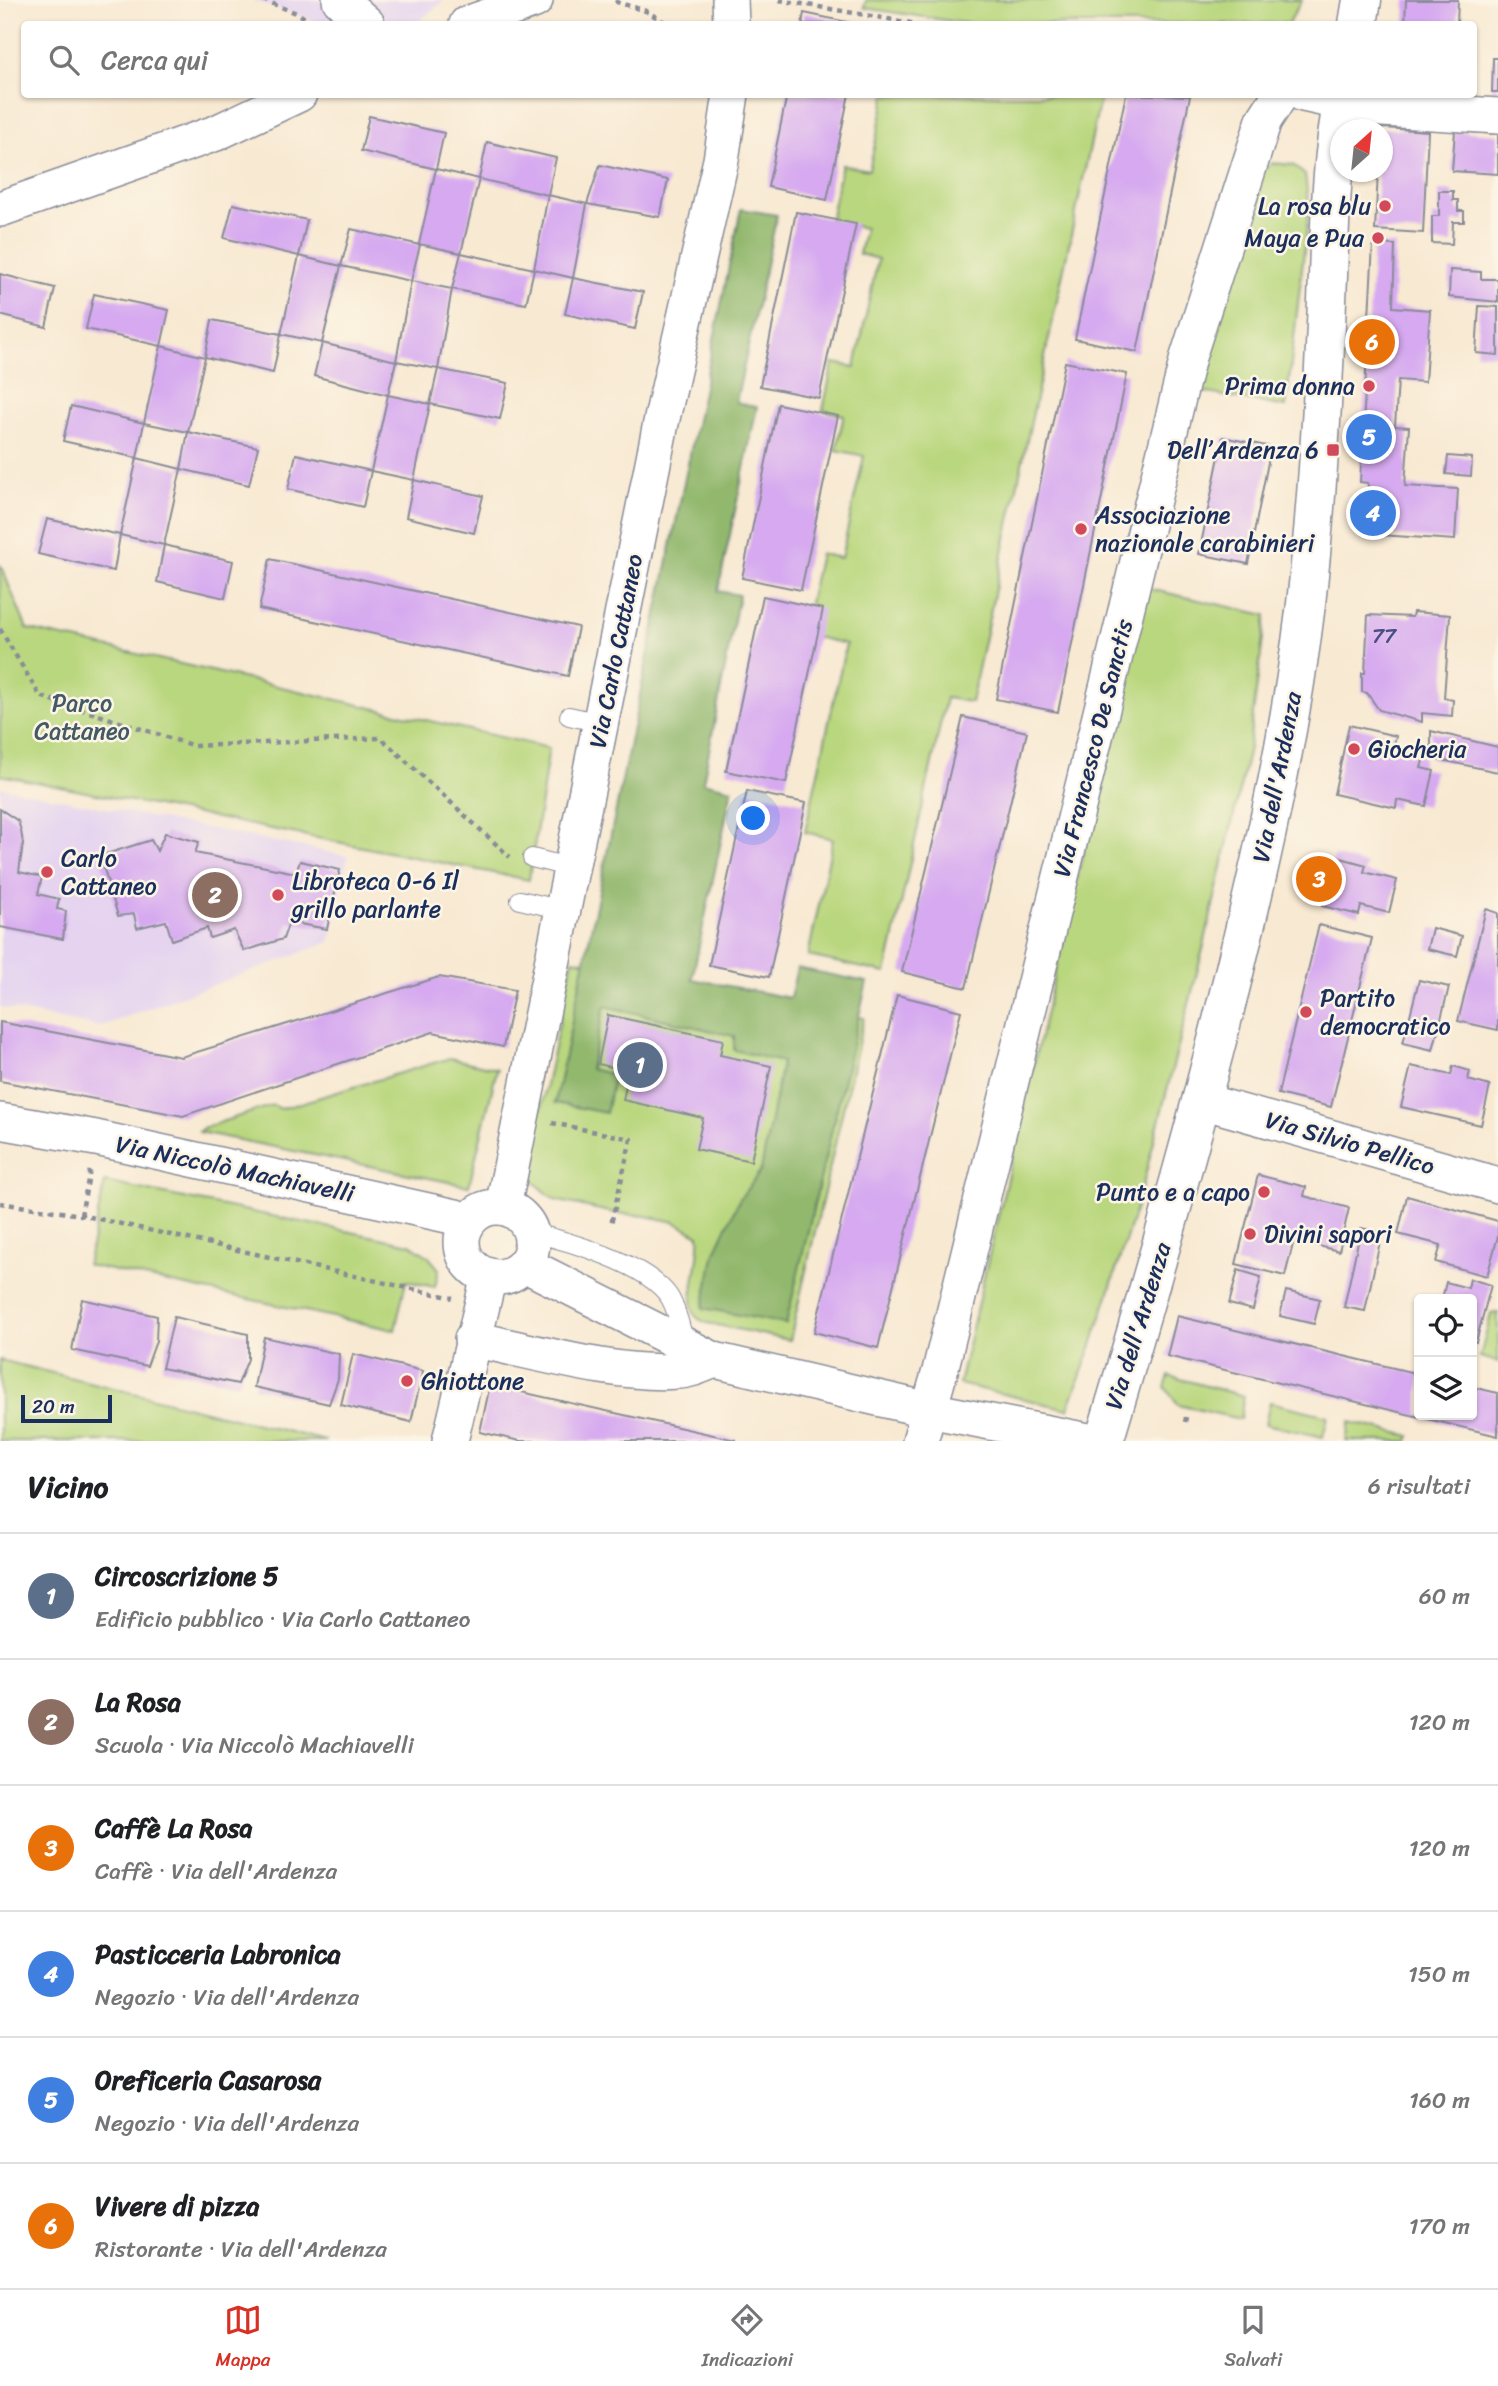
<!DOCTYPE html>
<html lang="it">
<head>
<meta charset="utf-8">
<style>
	body { margin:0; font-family:Sriracha,sans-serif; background:#f6f6f6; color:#202124 }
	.controls { position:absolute; right:21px; bottom:21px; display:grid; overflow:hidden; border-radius:7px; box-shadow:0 2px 5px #0004 }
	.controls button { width:63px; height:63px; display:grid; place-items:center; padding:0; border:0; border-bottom:2px solid #e0e0e0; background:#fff; color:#202124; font:35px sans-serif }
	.compass { position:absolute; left:1330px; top:119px; width:63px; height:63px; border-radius:50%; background:#fff; box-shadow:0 2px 5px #0004; rotate:27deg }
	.scale { position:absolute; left:21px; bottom:18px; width:91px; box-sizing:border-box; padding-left:7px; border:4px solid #1b2f5e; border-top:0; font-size:19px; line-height:24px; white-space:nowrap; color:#1b2f5e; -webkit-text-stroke:5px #fcf5e5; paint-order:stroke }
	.you { position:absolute; left:754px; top:819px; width:24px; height:24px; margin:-18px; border:5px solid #fff; border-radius:50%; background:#1a73e8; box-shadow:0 0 0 10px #1a73e833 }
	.badge { display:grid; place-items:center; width:46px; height:46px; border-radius:50%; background:#d93025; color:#fff; font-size:23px; font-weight:700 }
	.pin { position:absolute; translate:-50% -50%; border:4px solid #fff; box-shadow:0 2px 7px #0006 }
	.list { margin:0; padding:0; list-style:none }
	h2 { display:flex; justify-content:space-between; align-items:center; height:91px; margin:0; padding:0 28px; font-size:30px }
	h2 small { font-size:23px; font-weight:400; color:#757577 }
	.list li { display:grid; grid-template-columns:46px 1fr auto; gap:21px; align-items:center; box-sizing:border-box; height:126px; padding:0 28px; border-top:2px solid #e0e0e0 }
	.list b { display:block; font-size:26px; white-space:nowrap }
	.list p { margin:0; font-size:23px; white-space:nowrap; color:#757577 }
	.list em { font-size:23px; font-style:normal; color:#757577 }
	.icon { flex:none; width:38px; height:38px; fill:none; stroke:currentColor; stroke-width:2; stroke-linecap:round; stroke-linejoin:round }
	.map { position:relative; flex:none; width:1498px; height:1441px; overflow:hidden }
	.search { position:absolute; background:#fff; box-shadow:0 2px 5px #0004; left:21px; right:21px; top:21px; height:77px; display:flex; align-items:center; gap:18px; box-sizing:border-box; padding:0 24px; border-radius:7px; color:#757577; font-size:26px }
	.sheet { height:847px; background:#fff }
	nav { display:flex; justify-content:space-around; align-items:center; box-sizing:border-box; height:98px; border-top:2px solid #e0e0e0; background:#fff; font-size:19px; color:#757577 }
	nav a { display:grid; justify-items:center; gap:4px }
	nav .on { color:#d93025 }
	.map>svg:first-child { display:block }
	.built { fill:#e5d3f0 }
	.green { fill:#b9d77e; stroke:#6a836e; stroke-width:2 }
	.forest { fill:#92b86d; stroke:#567466; stroke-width:2 }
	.building { fill:#d6a9f0 }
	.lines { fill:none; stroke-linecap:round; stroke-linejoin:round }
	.lane-casing { stroke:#8a8c98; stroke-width:20 }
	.street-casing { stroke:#8a8c98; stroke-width:38 }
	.secondary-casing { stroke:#8a8c98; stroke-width:41 }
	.path { stroke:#8a8c98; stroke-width:4.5; stroke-dasharray:5 5; stroke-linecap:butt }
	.lane { stroke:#fff; stroke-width:18 }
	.street { stroke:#fff; stroke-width:35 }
	.secondary { stroke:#fff; stroke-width:38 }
	.poi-dot { fill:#d1495b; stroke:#fcf5e5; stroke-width:2.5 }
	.labels { text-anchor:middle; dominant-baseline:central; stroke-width:5; stroke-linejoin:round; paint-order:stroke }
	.number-label { font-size:21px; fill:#4a4e82 }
	.poi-label { font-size:24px; fill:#1b2f5e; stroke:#fcf5e5; text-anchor:start }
	.street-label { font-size:24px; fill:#1b2f5e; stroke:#fcf5e5 }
	.park-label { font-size:24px; fill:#425966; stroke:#fcf5e5 }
</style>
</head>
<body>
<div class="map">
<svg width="1498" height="1441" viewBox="0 0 1498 1441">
	<rect width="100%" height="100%" fill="#fcf5e5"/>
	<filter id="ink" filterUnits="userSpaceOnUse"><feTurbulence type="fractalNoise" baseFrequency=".0143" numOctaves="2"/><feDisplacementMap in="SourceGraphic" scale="14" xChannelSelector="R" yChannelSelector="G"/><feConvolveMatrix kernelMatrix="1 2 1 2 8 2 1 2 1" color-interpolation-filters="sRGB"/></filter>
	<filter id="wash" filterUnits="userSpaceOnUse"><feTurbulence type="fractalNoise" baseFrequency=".00686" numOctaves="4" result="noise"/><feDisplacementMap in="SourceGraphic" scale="28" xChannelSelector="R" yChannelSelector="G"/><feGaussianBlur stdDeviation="1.57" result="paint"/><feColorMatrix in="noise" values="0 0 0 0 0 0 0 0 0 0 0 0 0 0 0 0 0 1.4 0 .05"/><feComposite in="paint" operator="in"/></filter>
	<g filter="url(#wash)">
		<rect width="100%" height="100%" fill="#f8e9d2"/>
		<g class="built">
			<polygon points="251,0 444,0 416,24 325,24"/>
			<polygon points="0,787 348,856 330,942 99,1027 0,1007"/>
		</g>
		<g class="green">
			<polygon points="866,0 1302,0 1288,24 971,24 864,8"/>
			<polygon points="886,95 1101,95 971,702 946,698 886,973 808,956 833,839 805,832 846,644 802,634 820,554 841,558 864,456 836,450 844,415 823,410 833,363 855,367 878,259 859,254 865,228 830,221 842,165 869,170"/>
			<polygon points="1272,163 1293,165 1305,175 1309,208 1286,407 1191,390 1256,175"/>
			<polygon points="0,564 27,629 549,748 529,880 0,775"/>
			<polygon points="1145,588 1266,615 1248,753 1204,945 1141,1192 1092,1345 1068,1409 959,1384"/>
			<path d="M573,959L864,1018L790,1340L707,1323C701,1320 696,1319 694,1313C687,1298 702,1256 699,1235L675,1222L646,1216L614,1213L555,1200L533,1181L531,1155Z"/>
			<polygon points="450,1058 497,1069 469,1186 199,1132 203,1128 273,1105 281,1109"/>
			<polygon points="105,1182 410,1244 428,1256 439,1269 435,1287 406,1281 395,1330 87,1265"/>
			<polygon points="1498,1313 1498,1362 1480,1357 1491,1314"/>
			<polygon points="0,1360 326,1441 0,1441"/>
			<polygon points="1169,1376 1244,1396 1240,1419 1178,1405 1165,1387"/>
			<polygon points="1270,1402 1328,1416 1323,1437 1265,1424"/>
			<polygon points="1350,1422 1410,1436 1408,1441 1346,1441"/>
		</g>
		<polygon class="forest" points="741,209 777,215 736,402 757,407 718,591 739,595 703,782 732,789 692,979 790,998 797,968 867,982 786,1324 703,1308 715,1252 739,1200 761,1170 782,1062 734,1050 734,1036 605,1006 590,1069 614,1075 606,1113 555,1103"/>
		<g id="blocks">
			<g class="building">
				<polygon points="1406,0 1458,0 1457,24 1405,24"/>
				<polygon points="804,13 852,23 851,24 802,24"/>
				<polygon points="1493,58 1498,58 1498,92 1492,92"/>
				<polygon points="787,94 849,94 827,200 768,187"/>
				<polygon points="1126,94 1190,96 1137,352 1075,339"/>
				<polygon points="369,116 444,133 436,169 479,179 461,253 419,244 436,169 361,151"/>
				<polygon points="1382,128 1428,131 1423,233 1375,230 1378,172 1382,172"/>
				<polygon points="1455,131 1498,134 1498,174 1452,171"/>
				<polygon points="487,142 556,158 548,195 587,204 573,278 534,269 526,304 452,289 461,253 534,269 548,195 479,179"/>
				<polygon points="600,165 668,180 660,217 587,204"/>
				<polygon points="1439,191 1453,191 1453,200 1458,200 1458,211 1464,211 1464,222 1453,222 1452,244 1432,243 1432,216 1439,216"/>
				<polygon points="233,204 307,220 299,256 224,238"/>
				<polygon points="796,212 856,224 819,398 760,386"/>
				<polygon points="351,229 420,245 411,281 452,289 438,369 508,383 500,419 430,404 438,369 396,361 411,281 341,266 322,343 281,334 273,373 205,357 188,432 144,423 161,346 205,357 212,320 281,334 299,256 341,266"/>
				<polygon points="1373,244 1395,245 1393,307 1430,310 1425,382 1398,380 1395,426 1409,427 1405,486 1458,489 1455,540 1365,534 1368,483 1360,482"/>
				<polygon points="1450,270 1481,272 1481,279 1498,279 1498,302 1449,297"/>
				<polygon points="0,274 55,288 46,327 0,315"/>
				<polygon points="573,278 643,292 635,329 565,314"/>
				<polygon points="94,294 169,310 161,346 86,329"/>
				<polygon points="1479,306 1498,307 1498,355 1476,353"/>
				<polygon points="322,343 396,361 388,395 314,376"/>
				<polygon points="1065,362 1127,374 1058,712 996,699"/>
				<polygon points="388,395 430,404 414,480 371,471"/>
				<polygon points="778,404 838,416 801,590 742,578"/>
				<polygon points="71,406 144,423 137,458 63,441"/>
				<polygon points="188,432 258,447 249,485 181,469"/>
				<polygon points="1223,437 1271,447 1248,564 1199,554"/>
				<polygon points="296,454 371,471 363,507 288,489"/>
				<polygon points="1448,456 1472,458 1471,476 1446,474"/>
				<polygon points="137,458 181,469 164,545 120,535"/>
				<polygon points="414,480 483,496 474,533 406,517"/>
				<polygon points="47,519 120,535 114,571 38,554"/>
				<polygon points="164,545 233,561 225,598 157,582"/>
				<polygon points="270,559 578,627 568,676 259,609"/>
				<polygon points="763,596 823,609 786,783 726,771"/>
				<polygon points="1413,612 1450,615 1444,698 1453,700 1452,716 1422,713 1422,722 1379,710 1367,693 1362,692 1362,673 1365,673 1368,615 1412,617"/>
				<polygon points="963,717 1027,732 966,988 902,972"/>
				<polygon points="1349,725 1396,736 1393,750 1424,757 1421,768 1434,771 1426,806 1397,800 1396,808 1334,794"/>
				<polygon points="1431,731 1498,747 1498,772 1431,758"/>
				<polygon points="747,791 806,803 769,977 709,965"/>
				<polygon points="0,809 18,821 21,831 23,843 19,872 42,877 38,894 59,899 57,909 66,911 63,939 0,927"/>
				<polygon points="165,833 199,842 195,853 296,873 300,861 340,870 327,929 289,922 283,939 244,951 234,930 210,938 207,928 172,940 166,921 137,928 134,914 118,916 100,856 151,840 157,851"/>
				<polygon points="1334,856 1366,865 1364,872 1397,880 1389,913 1361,906 1359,915 1322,906"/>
				<polygon points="1486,909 1498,913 1498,1030 1458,1021"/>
				<polygon points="1319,925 1372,938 1331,1107 1278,1094"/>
				<polygon points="1432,928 1462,936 1457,956 1427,949"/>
				<polygon points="439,977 515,990 503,1047 433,1032 183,1116 0,1081 0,1022 181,1057"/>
				<polygon points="1419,980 1449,987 1433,1050 1403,1043"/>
				<polygon points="897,995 961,1011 878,1348 814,1332"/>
				<polygon points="608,1015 723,1040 720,1055 771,1066 751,1161 696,1149 703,1118 623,1100 629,1071 598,1064"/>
				<polygon points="1411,1066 1451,1075 1453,1066 1470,1071 1468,1080 1490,1086 1481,1125 1401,1107"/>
				<polygon points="1258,1175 1306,1187 1304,1196 1349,1208 1339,1251 1294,1240 1285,1276 1236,1264"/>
				<polygon points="1407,1196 1498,1221 1498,1236 1487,1276 1436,1262 1441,1245 1398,1234"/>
				<polygon points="1361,1228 1382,1232 1365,1311 1344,1307"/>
				<polygon points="1238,1270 1261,1277 1253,1310 1229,1304"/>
				<polygon points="1470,1279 1491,1285 1476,1342 1472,1341 1472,1299 1442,1299 1446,1282 1468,1288"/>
				<polygon points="1286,1291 1320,1299 1314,1324 1280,1316"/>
				<polygon points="82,1299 157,1316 156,1341 147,1366 72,1350"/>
				<polygon points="1177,1316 1419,1374 1419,1415 1472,1415 1472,1387 1498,1393 1498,1436 1167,1356"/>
				<polygon points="174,1317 248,1334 248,1359 238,1384 162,1368"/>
				<polygon points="264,1337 339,1354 338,1379 329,1404 254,1387"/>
				<polygon points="353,1354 423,1371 411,1422 341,1405"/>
				<polygon points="490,1385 736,1440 736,1441 520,1441 480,1432"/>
			</g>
		</g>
	</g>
	<g filter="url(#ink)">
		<use href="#blocks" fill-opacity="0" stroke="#8a8c98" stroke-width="2"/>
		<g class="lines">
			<defs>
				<g id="lane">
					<polyline points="569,716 601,723"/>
					<polyline points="532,858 572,868"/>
					<polyline points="520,900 563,910"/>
					<path d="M530,1232C568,1241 649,1264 670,1298C678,1312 681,1329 685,1344"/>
				</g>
				<g id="street">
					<polyline points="340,0 367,24"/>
					<polyline points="730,0 731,24"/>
					<polyline points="467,24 535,0"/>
					<polyline points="1303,94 1366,108 1498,116"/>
					<polyline points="0,209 216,133 299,94"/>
					<polyline points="1202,1101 1498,1185"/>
					<polyline points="0,1121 96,1138 456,1217 466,1226"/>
					<polyline points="503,1207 661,423 721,160 731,94"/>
					<circle cx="497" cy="1242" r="35"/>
					<polyline points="524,1264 714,1360 929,1410 1088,1441"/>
					<path d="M472,1339C533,1351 617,1376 677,1371C690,1371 702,1365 714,1360"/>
					<polyline points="450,1441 489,1276"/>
					<polyline points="920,1441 940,1371 1188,357 1264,120 1281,94"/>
				</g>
				<g id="secondary">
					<polyline points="1358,24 1362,0"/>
					<path d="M1104,1441C1151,1284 1196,1128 1235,969C1265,846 1291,729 1306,604C1317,503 1323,402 1327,301C1330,232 1330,162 1344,94"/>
				</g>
			</defs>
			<use href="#lane" class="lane-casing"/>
			<use href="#street" class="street-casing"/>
			<use href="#secondary" class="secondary-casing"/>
			<g class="path">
				<polyline points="263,0 299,14 314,24"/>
				<polyline points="616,0 617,2 646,11 668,24"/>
				<polyline points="779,0 917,24"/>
				<polyline points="0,629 40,696 194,746 381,738 510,857"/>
				<polyline points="552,1123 631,1139 611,1224"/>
				<polyline points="0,1203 81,1215 453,1298"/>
				<polyline points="81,1215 90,1170"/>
				<polyline points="1185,1422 1187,1413"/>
			</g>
			<use href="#lane" class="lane"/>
			<use href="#street" class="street"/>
			<use href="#secondary" class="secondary"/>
		</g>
	</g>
	<g class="poi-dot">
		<circle cx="1385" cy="206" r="7"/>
		<circle cx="1378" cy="238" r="7"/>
		<circle cx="1369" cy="386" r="7"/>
		<rect x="1326" y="443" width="14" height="14" rx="3.5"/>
		<circle cx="1081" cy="529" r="7"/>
		<circle cx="1354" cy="749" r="7"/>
		<circle cx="47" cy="872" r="7"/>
		<circle cx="278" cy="895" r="7"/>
		<circle cx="1306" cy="1012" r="7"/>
		<circle cx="1264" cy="1192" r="7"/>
		<circle cx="1250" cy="1234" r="7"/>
		<circle cx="407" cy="1381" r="7"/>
	</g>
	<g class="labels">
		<g class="number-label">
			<text x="1384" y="636">77</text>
		</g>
		<g class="poi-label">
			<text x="1371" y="206" text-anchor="end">La rosa blu</text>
			<text x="1364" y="238" text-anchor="end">Maya e Pua</text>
			<text x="1355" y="386" text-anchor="end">Prima donna</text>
			<text x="1319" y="450" text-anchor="end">Dell’Ardenza 6</text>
			<text x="1095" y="515">Associazione<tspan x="1095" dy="28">nazionale carabinieri</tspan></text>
			<text x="1368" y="749">Giocheria</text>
			<text x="61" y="858">Carlo<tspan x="61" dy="28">Cattaneo</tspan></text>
			<text x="292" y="881">Libroteca 0-6 Il<tspan x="292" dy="28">grillo parlante</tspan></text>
			<text x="1320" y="998">Partito<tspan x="1320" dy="28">democratico</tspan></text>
			<text x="1250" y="1192" text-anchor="end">Punto e a capo</text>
			<text x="1264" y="1234">Divini sapori</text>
			<text x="421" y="1381">Ghiottone</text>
		</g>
		<g class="street-label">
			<text transform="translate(616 651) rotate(-79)">Via Carlo Cattaneo</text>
			<text transform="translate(1093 748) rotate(-76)">Via Francesco De Sanctis</text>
			<text transform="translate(1277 777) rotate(-79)">Via dell'Ardenza</text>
			<text transform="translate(1350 1143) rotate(16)">Via Silvio Pellico</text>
			<text transform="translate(235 1169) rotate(12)">Via Niccolò Machiavelli</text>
			<text transform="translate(1138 1326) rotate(-73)">Via dell'Ardenza</text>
		</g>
		<g class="park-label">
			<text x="82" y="703">Parco<tspan x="82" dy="28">Cattaneo</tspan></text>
		</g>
	</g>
</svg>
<div class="controls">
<button><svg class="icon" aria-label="locate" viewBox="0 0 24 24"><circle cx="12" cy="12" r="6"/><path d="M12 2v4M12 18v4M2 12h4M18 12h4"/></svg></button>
<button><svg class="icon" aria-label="layers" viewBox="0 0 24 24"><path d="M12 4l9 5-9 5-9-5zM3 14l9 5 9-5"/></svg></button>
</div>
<svg class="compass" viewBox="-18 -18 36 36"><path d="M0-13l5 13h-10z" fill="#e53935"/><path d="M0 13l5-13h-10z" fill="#757577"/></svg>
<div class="scale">20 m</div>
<div class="you"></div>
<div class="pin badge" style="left:640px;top:1065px;background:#5c6f8a">1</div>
<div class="pin badge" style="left:215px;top:895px;background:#8d6e63">2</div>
<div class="pin badge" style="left:1319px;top:879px;background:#e8710a">3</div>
<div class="pin badge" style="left:1373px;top:513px;background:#3f7fe0">4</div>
<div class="pin badge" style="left:1369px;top:437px;background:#3f7fe0">5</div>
<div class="pin badge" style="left:1372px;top:342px;background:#e8710a">6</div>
<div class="search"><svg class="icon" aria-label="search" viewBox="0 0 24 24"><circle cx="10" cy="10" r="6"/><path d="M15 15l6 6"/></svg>Cerca qui</div>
</div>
<section class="sheet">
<h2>Vicino<small>6 risultati</small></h2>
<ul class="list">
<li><span class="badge" style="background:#5c6f8a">1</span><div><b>Circoscrizione 5</b><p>Edificio pubblico · Via Carlo Cattaneo</p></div><em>60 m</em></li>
<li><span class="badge" style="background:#8d6e63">2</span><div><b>La Rosa</b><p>Scuola · Via Niccolò Machiavelli</p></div><em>120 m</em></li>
<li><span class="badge" style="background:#e8710a">3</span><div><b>Caffè La Rosa</b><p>Caffè · Via dell'Ardenza</p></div><em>120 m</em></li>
<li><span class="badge" style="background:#3f7fe0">4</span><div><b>Pasticceria Labronica</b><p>Negozio · Via dell'Ardenza</p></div><em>150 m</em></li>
<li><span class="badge" style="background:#3f7fe0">5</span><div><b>Oreficeria Casarosa</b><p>Negozio · Via dell'Ardenza</p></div><em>160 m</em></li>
<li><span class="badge" style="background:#e8710a">6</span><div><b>Vivere di pizza</b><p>Ristorante · Via dell'Ardenza</p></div><em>170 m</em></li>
</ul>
</section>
<nav>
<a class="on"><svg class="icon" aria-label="map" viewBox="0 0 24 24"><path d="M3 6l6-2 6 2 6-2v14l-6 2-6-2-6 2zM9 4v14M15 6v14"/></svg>Mappa</a>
<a><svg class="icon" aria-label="directions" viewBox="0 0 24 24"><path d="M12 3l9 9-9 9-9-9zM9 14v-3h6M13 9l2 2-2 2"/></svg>Indicazioni</a>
<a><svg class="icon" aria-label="saved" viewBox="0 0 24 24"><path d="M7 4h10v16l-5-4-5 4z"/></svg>Salvati</a>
</nav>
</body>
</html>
